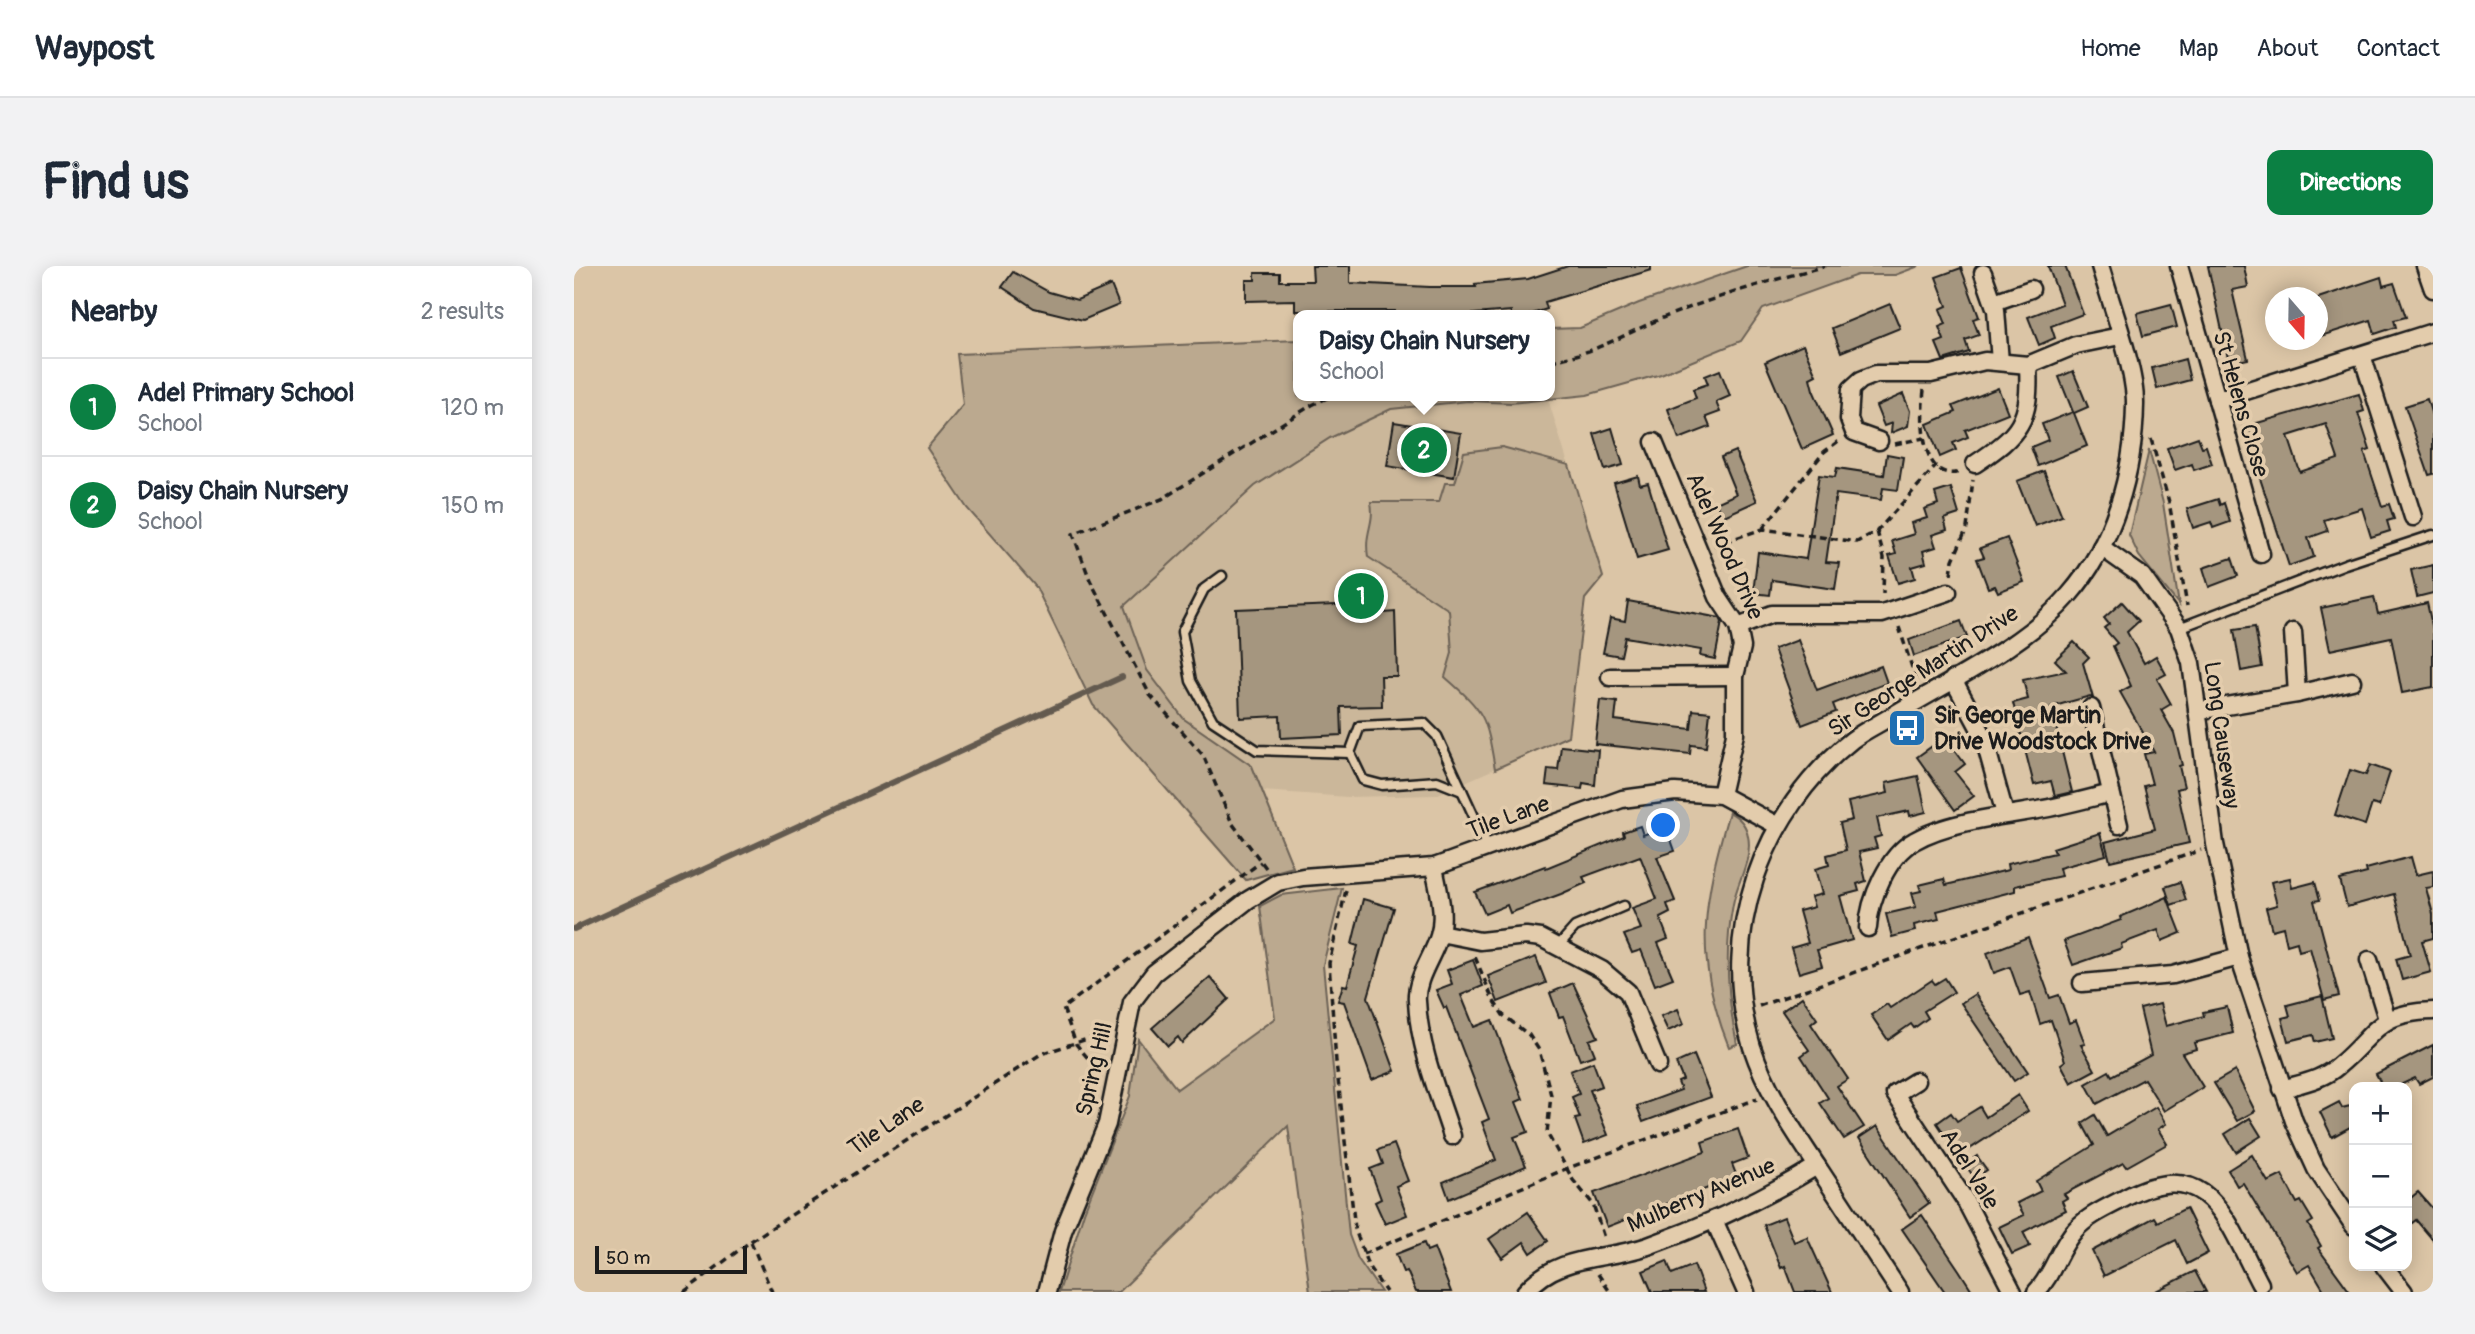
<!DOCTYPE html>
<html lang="en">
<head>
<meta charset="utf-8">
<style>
	body { margin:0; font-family:Pangolin,sans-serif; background:#f2f2f3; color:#1f2937 }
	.controls { position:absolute; right:21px; bottom:21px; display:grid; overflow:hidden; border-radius:14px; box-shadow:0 4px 18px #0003 }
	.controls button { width:63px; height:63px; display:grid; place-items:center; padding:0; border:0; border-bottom:2px solid #e0e1e3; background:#fff; color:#1f2937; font:35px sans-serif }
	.compass { position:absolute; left:1691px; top:21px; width:63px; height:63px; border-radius:50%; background:#fff; box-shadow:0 4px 18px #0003; rotate:160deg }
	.scale { position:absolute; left:21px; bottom:18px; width:152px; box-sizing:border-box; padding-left:7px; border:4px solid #1c1c1c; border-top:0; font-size:19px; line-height:24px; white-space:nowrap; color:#1c1c1c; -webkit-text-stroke:5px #e3ccac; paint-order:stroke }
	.you { position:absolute; left:1090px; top:560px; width:24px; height:24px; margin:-18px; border:5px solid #fff; border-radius:50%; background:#1a73e8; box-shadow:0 0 0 10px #1a73e833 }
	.badge { display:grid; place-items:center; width:46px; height:46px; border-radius:50%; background:#0b8043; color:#fff; font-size:23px; font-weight:700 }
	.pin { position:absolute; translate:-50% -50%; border:4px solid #fff; box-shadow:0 2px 7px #0006 }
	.popup { position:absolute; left:719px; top:44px; width:262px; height:91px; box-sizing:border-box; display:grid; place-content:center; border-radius:14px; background:#fff; filter:drop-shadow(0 2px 5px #0005); font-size:23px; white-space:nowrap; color:#747a83 }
	.popup b { font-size:26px; color:#1f2937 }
	.popup::after { content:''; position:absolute; left:50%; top:100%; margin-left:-14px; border:14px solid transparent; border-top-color:#fff }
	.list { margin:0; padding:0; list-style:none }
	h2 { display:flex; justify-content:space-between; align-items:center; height:91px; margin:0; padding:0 28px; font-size:30px }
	h2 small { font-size:23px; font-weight:400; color:#747a83 }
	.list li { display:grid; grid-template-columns:46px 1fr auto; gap:21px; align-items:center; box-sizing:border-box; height:98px; padding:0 28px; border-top:2px solid #e0e1e3 }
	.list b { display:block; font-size:26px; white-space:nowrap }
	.list p { margin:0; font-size:23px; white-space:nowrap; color:#747a83 }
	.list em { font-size:23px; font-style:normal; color:#747a83 }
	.icon { flex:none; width:38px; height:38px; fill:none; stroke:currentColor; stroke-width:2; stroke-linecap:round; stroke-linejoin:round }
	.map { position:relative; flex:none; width:1859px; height:1026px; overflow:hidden; border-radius:14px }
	header { display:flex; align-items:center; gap:42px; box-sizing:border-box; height:98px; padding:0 35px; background:#fff; border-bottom:2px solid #e0e1e3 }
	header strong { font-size:33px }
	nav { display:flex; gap:38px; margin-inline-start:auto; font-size:24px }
	.intro { display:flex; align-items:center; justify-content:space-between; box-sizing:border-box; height:168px; padding:0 42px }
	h1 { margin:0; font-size:49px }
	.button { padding:18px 32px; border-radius:14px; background:#0b8043; color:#fff; font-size:24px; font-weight:700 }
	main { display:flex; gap:42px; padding:0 42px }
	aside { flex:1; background:#fff; border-radius:14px; box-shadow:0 4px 18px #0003 }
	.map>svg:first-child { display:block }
	.built { fill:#cbb79a }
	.green { fill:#bba98f; stroke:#6c6256; stroke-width:2 }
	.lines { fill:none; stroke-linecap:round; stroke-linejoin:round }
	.stream { stroke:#635a50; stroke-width:6 }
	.building { fill:#a5967f; stroke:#1c1c1c; stroke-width:2; fill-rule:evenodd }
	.service-casing { stroke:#1c1c1c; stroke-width:13 }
	.minor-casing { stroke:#1c1c1c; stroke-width:21 }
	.path { stroke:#1c1c1c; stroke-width:3.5; stroke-dasharray:7 5; stroke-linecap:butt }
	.service { stroke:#e3ccac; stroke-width:8 }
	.minor { stroke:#e3ccac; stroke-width:16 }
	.labels { text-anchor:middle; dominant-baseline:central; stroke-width:7; stroke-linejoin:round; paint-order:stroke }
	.street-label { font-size:23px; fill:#1c1c1c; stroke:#e3ccac }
	.poi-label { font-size:23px; font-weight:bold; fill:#1c1c1c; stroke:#e3ccac; text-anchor:start }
</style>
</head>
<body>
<header>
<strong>Waypost</strong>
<nav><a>Home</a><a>Map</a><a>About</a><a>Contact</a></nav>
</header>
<div class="intro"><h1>Find us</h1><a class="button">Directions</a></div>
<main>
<aside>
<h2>Nearby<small>2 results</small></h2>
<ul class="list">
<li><span class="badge">1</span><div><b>Adel Primary School</b><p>School</p></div><em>120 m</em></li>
<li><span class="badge">2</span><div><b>Daisy Chain Nursery</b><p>School</p></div><em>150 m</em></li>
</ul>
</aside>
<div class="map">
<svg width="1859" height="1026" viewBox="0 0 1859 1026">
	<rect width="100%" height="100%" fill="#dbc5a6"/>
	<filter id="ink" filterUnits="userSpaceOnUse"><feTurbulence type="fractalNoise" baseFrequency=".0143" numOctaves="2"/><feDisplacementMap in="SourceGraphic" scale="14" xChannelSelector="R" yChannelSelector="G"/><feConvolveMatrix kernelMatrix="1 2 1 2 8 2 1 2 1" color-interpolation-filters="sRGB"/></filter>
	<g filter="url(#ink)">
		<polygon class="built" points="974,133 1029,311 1011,333 994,470 862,529 774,531 688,525 678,500 610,453 573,404 550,340 681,220 756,172 817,143 894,135 937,137"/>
		<g class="green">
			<polygon points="1173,0 1345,0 1321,9 1283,9 1189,43 1167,75 1087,108 1013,129 937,137 894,135 817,143 756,172 681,220 550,340 573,404 610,453 678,500 719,601 672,614 519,439 462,321 393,242 353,182 389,139 383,88 724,74 724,130 976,130 976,63 1006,62 1065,37"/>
			<path d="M928,181L995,199L1029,311L1011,333L994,470L921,503C912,450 912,447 871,411L878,387L875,344L794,291C790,265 801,259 797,236H865L871,217H881L890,186Z"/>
			<polygon points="1575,184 1589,237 1605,339 1565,290 1555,269"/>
			<path d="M1155,546C1165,551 1172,558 1174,570C1179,592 1163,616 1159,638C1150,685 1153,731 1163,778L1155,781C1119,692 1129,635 1155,546Z"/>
			<polygon points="768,622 749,699 775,969 784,993 807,1026 736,1026 714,860 545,1026 485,1026 510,946 556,830 564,773 603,823 701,752 686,640 707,629"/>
		</g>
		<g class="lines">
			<polyline class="stream" points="0,663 548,411"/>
		</g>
		<g class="building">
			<polygon points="738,0 776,0 776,17 856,21 902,21 901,18 954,13 994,0 1077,0 1077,4 971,36 973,43 955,49 937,49 937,45 887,49 821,48 821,45 721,45 721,34 672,35 672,14 681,14 681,7 706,7 706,15 739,15"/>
			<polygon points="1474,0 1491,0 1509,48 1477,60 1481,72 1465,79 1454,51 1488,38"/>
			<polygon points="1634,0 1670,0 1674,21 1658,24 1674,93 1655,97"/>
			<polygon points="1387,2 1405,51 1399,53 1405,69 1391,74 1395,86 1369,94 1362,77 1370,74 1365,61 1372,58 1366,43 1373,40 1362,11"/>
			<polygon points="439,6 475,26 503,34 537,19 545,39 509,54 460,42 428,21"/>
			<polygon points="1807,11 1809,20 1820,17 1832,51 1820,54 1822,61 1801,68 1797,54 1744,71 1744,32"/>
			<polygon points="1316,38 1326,62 1267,86 1258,62"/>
			<polygon points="1597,38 1603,61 1569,70 1563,47"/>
			<polygon points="1229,79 1242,109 1236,112 1239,124 1259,169 1228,183 1191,96"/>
			<polygon points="1611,93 1616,114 1583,123 1578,102"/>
			<polygon points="1146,104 1156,130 1142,136 1146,146 1132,151 1136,161 1105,173 1094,143 1122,132 1119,123 1134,118 1131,110"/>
			<polygon points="1499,105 1514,141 1500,147 1513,180 1464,200 1457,181 1474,174 1468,158 1499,146 1485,111"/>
			<polygon points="1424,122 1434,147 1391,164 1394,171 1379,177 1382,184 1366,191 1353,158 1382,146 1379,140"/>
			<polygon points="1329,128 1336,145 1334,160 1317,167 1318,157 1310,160 1302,140"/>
			<path d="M1785,128L1790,145L1784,147L1796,184L1790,186L1808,240L1815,238L1820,253L1813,255L1816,265L1797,271L1788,242L1750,254L1754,265L1734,272L1740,291L1715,300L1669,161ZM1752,158L1764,193L1726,206L1714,170Z"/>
			<polygon points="1853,133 1859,153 1859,208 1855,209 1831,140"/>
			<polygon points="820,156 887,167 880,211 813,200"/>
			<polygon points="1038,162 1049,199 1031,204 1020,168"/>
			<polygon points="1624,171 1628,181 1632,180 1638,198 1620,204 1618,198 1601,204 1593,182"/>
			<polygon points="1161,185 1183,235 1148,251 1142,237 1162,228 1147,191"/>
			<polygon points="1313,188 1329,191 1324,224 1309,222 1307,234 1262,228 1252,296 1265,297 1261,323 1198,314 1196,329 1179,327 1184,286 1232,293 1245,209 1261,211 1263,202 1310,209"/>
			<polygon points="1470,205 1488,250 1461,260 1443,215"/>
			<polygon points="1064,210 1066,219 1074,217 1094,284 1063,293 1040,217"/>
			<polygon points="1377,222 1385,248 1370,253 1373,264 1358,269 1362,281 1349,285 1352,297 1338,301 1341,312 1324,317 1315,290 1322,288 1318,275 1340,268 1337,257 1353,252 1350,243 1364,238 1361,227"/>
			<polygon points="1644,233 1646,239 1650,237 1656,256 1639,262 1637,256 1619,262 1613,243"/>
			<polygon points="1433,272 1450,316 1424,326 1421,320 1414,322 1403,293 1410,291 1406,282"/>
			<polygon points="1658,292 1664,310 1635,321 1629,302"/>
			<polygon points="1859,299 1859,327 1843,331 1837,304"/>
			<polygon points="1800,331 1804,348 1853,337 1859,364 1859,421 1828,427 1817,371 1756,384 1747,342"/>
			<polygon points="1054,335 1146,352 1148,356 1141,393 1126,390 1127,384 1051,371 1047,390 1029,387 1036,352 1051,355"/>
			<polygon points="1548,336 1565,355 1553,366 1570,397 1582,390 1592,408 1583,413 1597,438 1587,444 1600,467 1608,499 1605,500 1610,521 1603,523 1615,577 1536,595 1531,576 1581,563 1570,520 1578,518 1570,488 1580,486 1546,426 1557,420 1539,380 1543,377 1530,362 1535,358 1530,352"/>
			<polygon points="811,337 811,347 821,346 823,410 807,410 808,440 767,441 768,469 707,472 706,450 666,452 662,343"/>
			<polygon points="1387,355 1393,371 1340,390 1335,374"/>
			<polygon points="1681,361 1688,401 1667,405 1660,364"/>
			<polygon points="1224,374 1243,424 1307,400 1313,417 1259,438 1262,446 1228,459 1200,383"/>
			<polygon points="1500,376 1515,391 1509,397 1519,432 1516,430 1477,441 1498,526 1481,530 1477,515 1460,519 1439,437 1454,433 1449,414 1492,405 1481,394"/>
			<polygon points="1026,434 1043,436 1041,454 1117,463 1119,444 1136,446 1132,481 1117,479 1116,488 1021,478"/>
			<polygon points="1371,471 1391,498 1381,506 1400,530 1381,544 1343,491"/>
			<polygon points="987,480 1024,484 1021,519 1009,517 1008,523 972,519 974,503 984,504"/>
			<polygon points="1796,499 1816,506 1805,540 1798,538 1791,559 1761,549 1776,504 1792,509"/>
			<polygon points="1344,510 1352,546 1336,550 1335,545 1303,552 1307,570 1300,572 1303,582 1285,586 1292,615 1283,618 1285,625 1266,630 1278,674 1243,684 1248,700 1225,707 1217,682 1234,677 1225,645 1240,641 1237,631 1248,628 1241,603 1255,599 1253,589 1272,584 1266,557 1278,554 1274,536 1314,527 1312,517"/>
			<polygon points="1066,560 1069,569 1092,560 1101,585 1083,591 1101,635 1093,638 1096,647 1086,652 1094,673 1084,677 1099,712 1081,719 1067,684 1058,687 1050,669 1067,663 1058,642 1083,633 1066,590 1009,611 1012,617 987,628 936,647 933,639 911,648 901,626 971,600 972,602 1050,570 1049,566"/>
			<polygon points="1526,567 1532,589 1485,602 1487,610 1441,620 1441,625 1363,645 1365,653 1340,659 1341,665 1318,671 1312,648 1342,641 1338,627 1347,625 1345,619 1370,613 1372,619 1434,604 1433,598 1481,587 1479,582"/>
			<polygon points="1837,591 1842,609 1859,605 1859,621 1852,622 1859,648 1859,672 1848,675 1857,706 1828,714 1822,693 1836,689 1820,628 1773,641 1766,614 1793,607 1792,603"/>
			<polygon points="1716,612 1718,622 1741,616 1746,634 1740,635 1765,730 1750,734 1736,682 1725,685 1723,676 1713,679 1709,661 1698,664 1692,642 1703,639 1697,616"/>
			<polygon points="1606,616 1612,634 1597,639 1591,621"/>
			<polygon points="1593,631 1607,667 1588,675 1584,664 1547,678 1548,682 1499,699 1490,675 1547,654 1546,651"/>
			<polygon points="789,633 820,642 794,731 821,805 798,814 770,736 764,735 769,719 773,720 784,680 778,678"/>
			<polygon points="1454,671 1476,732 1485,729 1495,757 1502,754 1511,778 1507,779 1521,804 1497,817 1487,798 1491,795 1477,754 1466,758 1456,726 1446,729 1436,701 1420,707 1413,687"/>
			<polygon points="962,691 972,717 924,736 914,710"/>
			<polygon points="899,694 909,720 887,729 900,761 918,754 949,833 942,836 954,866 940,871 952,900 875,933 869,916 922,894 908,856 915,853 872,741 870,742 862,724 878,718 873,704"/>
			<polygon points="636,711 655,733 608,777 604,771 594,780 578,762"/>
			<polygon points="1371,712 1380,726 1350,745 1354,752 1340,762 1337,758 1314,774 1297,749 1313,738 1316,742 1358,714 1361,718"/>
			<polygon points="999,717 1024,771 1015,774 1021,789 1006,794 989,750 985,751 976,727"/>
			<polygon points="1401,728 1454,806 1440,815 1387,737"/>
			<polygon points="1748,730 1758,772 1741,776 1739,769 1714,775 1708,752 1716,750 1713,739"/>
			<polygon points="1228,731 1243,753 1237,758 1274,813 1263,820 1290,861 1270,873 1246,837 1254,832 1227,790 1235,784 1208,745"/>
			<polygon points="1586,738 1592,760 1630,750 1629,746 1653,741 1659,767 1620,777 1622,783 1608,787 1629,821 1590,845 1570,813 1523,838 1512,818 1535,805 1538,810 1577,789 1566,743"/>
			<polygon points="1104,743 1110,758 1094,765 1087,750"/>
			<polygon points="1859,779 1859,811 1845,818 1841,812 1822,821 1809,821 1802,808"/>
			<polygon points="1120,789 1137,831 1069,856 1063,840 1107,824 1104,816 1109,814 1102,797"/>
			<polygon points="1019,796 1028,820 1016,824 1034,869 1010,878 1001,853 1006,852 998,831 1005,828 996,805"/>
			<polygon points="1661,805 1681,845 1663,855 1640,817"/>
			<polygon points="1444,829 1454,845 1385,890 1363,857 1377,847 1383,855 1406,841 1412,851"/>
			<polygon points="1765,836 1768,842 1780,839 1780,859 1758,871 1746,846"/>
			<polygon points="1582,841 1592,858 1584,863 1593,878 1552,901 1549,897 1490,928 1493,932 1488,935 1492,944 1449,966 1456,980 1438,988 1425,961 1450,949 1443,937 1467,925 1462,915 1520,879 1508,857 1521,849 1533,870"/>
			<polygon points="1676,852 1687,870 1662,886 1651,868"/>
			<polygon points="1303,860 1355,937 1336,951 1285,872"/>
			<polygon points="1164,863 1174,892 1158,898 1163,911 1033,961 1020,927 1131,886 1128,876"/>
			<polygon points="820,878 834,915 822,920 833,949 811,958 801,936 807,933 796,903 809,898 804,884"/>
			<polygon points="1678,889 1694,916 1708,909 1723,937 1727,935 1739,955 1734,958 1747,980 1744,982 1776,1026 1751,1026 1735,999 1723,1006 1669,917 1663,920 1654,904"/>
			<polygon points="1403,890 1413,904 1401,912 1391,899"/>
			<polygon points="1844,926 1859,943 1859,974 1842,954 1833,961 1833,935"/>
			<polygon points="1612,942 1634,987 1613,998 1602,974 1530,1010 1518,985 1581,951 1584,956"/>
			<polygon points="954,946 974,975 957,987 950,976 928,992 915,973"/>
			<polygon points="1348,949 1385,1004 1399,1026 1371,1026 1328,963"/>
			<polygon points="1210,951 1220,976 1233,971 1258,1026 1221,1026 1211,1000 1207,1002 1190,959"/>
			<polygon points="850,977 853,985 860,982 877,1026 842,1026 833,1005 829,1006 822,988"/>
			<polygon points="1093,995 1098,1008 1120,999 1130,1026 1078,1026 1069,1005"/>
			<polygon points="1621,1005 1632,1026 1580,1026"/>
		</g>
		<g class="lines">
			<defs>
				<g id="service">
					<polyline points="648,310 630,323 608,366 617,415 639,455 683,484 776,487 786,460 850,457 863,470 915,583"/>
					<polyline points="1605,362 1771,298 1859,269"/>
					<polyline points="776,487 789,514 808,519 863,515 888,525"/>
					<polyline points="985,679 1001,661 1050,640"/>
				</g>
				<g id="minor">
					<polyline points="1605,0 1687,288"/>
					<polyline points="1851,0 1859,23"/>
					<polyline points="1409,7 1422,44 1426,96"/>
					<polyline points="1420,36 1457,23"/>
					<polyline points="1788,89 1839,251"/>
					<polyline points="1643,134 1859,66"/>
					<polyline points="1305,175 1280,166 1275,153 1277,123 1287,114 1302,108 1357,108 1411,95 1454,99 1502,79 1546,70"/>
					<polyline points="1080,176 1144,331 1164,361 1168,381 1161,410 1161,468 1147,529"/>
					<path d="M1401,198C1446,168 1457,156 1454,99"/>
					<polyline points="1527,281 1568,310 1605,362 1617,397 1641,578 1665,691 1720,855 1742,903 1780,960"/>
					<polyline points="1164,361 1198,348 1308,348 1374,326"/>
					<polyline points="1719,366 1723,428"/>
					<polyline points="1036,411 1161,410"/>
					<polyline points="1379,413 1409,469 1431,548"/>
					<polyline points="1517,442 1545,559"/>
					<polyline points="1623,445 1723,428 1778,415"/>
					<path d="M860,601C864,623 872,648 865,670C859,691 841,713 843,735C845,781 864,827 878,870"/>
					<path d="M1294,662C1295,634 1314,589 1340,575C1372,556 1427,550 1464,544C1488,540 1513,533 1537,527"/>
					<polyline points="866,667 906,675 952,670 967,672 1028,704 1054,726 1084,799"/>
					<polyline points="1795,694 1813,753"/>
					<polyline points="1508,717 1599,709 1665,691"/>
					<polyline points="1342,815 1321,828 1391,934 1439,1026"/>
					<path d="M1708,823C1728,817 1748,814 1764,800C1803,768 1800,747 1859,745"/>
					<polyline points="1140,954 1172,1026"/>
					<polyline points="1810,1000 1830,1026"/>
					<polyline points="473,1026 489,965 533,858 558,736 580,707 674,634 704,616 729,611 860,601 1048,533 1101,526 1147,529 1204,560"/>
					<path d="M951,1026C985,987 1031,995 1074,980C1133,959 1189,933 1243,900"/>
					<path d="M1326,1026C1300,986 1273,946 1247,906C1221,866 1193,827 1178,781C1143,670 1188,545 1278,474C1291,464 1307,457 1321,448C1377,414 1452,379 1495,329C1540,278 1560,205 1561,139C1562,104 1536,35 1526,0"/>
					<path d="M1462,1026C1480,1008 1484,982 1502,963C1515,949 1534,941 1551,932C1636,887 1653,956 1686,1018"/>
				</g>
			</defs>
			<use href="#service" class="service-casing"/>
			<use href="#minor" class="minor-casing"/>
			<g class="path">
				<path d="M976,95C1019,88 1047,70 1086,53C1140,31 1195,15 1251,0"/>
				<path d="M1350,124C1347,151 1345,217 1387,206"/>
				<polyline points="1577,173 1595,236 1613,340"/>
				<polyline points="1321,178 1350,172"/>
				<polyline points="1189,262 1250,186 1266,174"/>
				<polyline points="1303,265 1310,292 1309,328"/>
				<polyline points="1140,279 1189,263 1283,276 1303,265 1362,200"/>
				<polyline points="1377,308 1379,294 1393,262 1399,214"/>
				<polyline points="1325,361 1343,417"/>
				<polyline points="692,602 658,557 629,489 576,429 516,314 499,268 588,233 738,139 757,130"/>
				<polyline points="772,624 755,697 762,796 781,963 794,1000 812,1026"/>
				<polyline points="901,691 919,734 929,749 955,769 965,784 977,829 973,867 999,914 1019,938 1030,972"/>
				<polyline points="1185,740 1627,584"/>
				<polyline points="520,826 518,797 502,778 489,742 687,596"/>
				<polyline points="177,976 198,1026"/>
				<polyline points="789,988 994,902 1183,833"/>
				<polyline points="1024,1008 1036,1026"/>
				<polyline points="110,1026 177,975 467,788 535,766"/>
			</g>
			<use href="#service" class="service"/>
			<use href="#minor" class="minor"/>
		</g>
	</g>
	<defs>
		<symbol id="bus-square" viewBox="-11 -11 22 22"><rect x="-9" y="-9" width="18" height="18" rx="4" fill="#1f6fb2" stroke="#e3ccac"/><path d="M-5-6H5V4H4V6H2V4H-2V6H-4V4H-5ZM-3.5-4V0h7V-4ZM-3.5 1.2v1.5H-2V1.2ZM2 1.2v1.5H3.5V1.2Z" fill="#fff"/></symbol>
	</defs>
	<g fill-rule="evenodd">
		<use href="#bus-square" x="1311" y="440" width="44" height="44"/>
	</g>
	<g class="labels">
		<g class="street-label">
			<text transform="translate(1667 138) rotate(74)">St Helens Close</text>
			<text transform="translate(1151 280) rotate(66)">Adel Wood Drive</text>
			<text transform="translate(1349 405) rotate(-33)">Sir George Martin Drive</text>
			<text transform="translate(1648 469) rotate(82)">Long Causeway</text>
			<text transform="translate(934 551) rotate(-20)">Tile Lane</text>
			<text transform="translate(520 803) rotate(-77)">Spring Hill</text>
			<text transform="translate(312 860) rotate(-34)">Tile Lane</text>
			<text transform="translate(1396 903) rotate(58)">Adel Vale</text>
			<text transform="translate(1127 929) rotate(-23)">Mulberry Avenue</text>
		</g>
		<g class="poi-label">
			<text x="1360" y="449">Sir George Martin<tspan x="1360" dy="26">Drive Woodstock Drive</tspan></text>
		</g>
	</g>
</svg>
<div class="controls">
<button>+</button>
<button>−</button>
<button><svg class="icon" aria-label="layers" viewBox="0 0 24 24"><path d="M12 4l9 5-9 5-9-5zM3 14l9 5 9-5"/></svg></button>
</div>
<svg class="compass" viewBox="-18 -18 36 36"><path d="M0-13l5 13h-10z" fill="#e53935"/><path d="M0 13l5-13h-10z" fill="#747a83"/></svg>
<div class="scale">50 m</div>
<div class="you"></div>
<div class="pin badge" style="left:787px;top:330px">1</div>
<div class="pin badge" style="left:850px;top:184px">2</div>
<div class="popup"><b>Daisy Chain Nursery</b>School</div>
</div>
</main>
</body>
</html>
